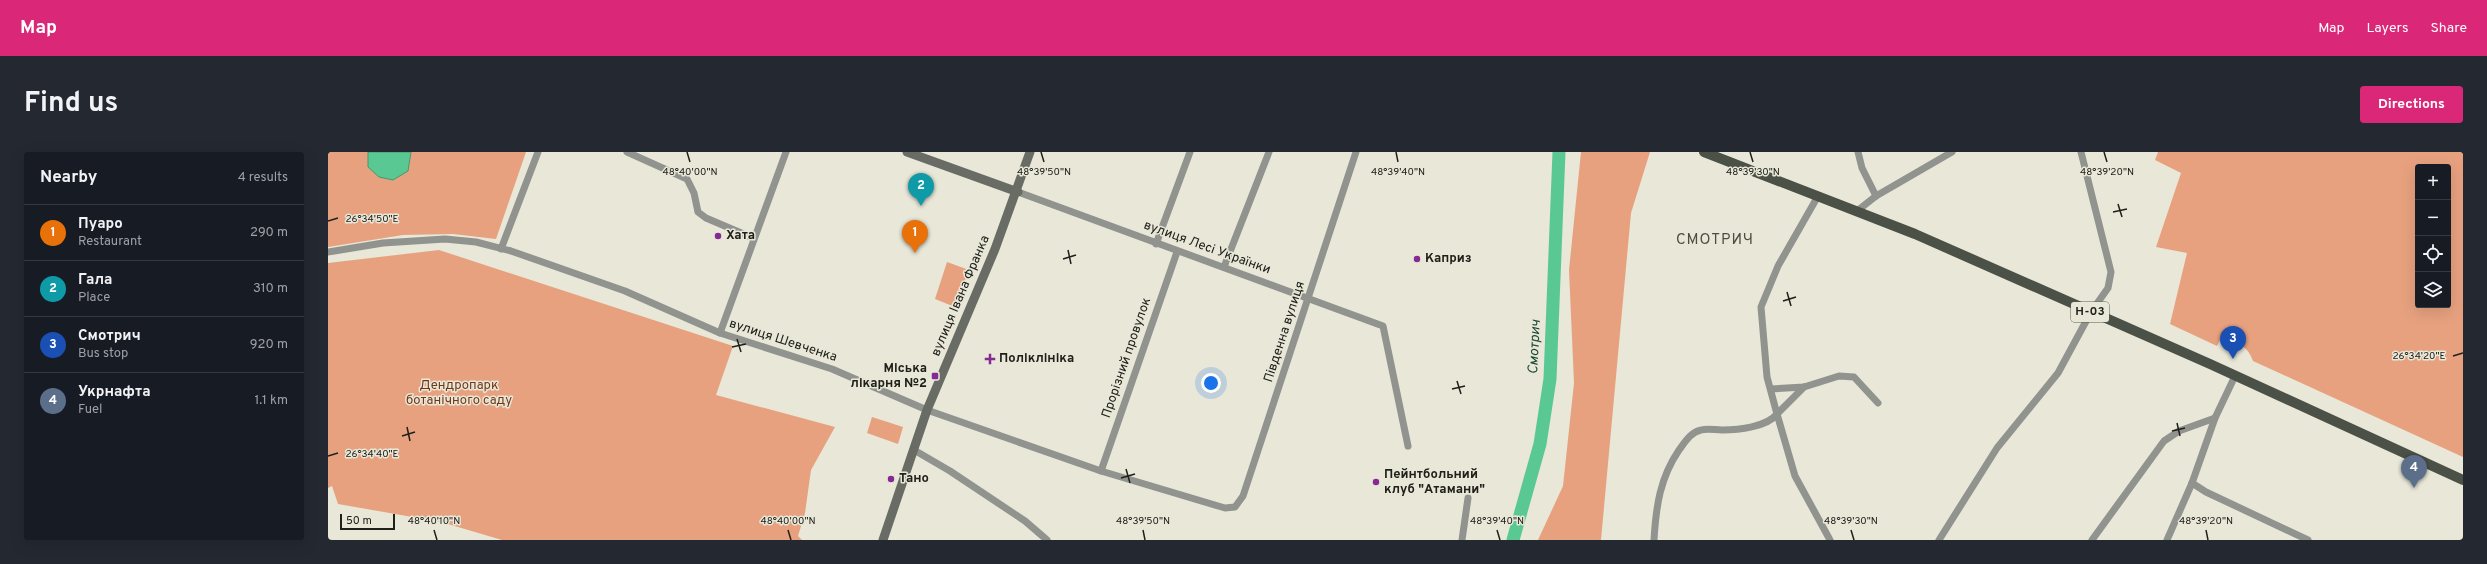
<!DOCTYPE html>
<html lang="en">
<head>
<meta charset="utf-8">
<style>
	body { margin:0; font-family:Overpass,sans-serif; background:#242831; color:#f1f3f6 }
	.controls { position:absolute; right:12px; top:12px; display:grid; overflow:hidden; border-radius:4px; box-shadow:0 4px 16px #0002 }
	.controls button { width:36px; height:36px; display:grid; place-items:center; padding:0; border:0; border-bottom:1px solid #363941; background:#171b24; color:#f1f3f6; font:20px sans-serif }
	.scale { position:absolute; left:12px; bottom:10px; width:55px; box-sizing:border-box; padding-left:4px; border:2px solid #20201b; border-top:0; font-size:11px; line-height:14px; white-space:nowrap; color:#20201b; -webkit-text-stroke:3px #e8e7d8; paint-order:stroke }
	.you { position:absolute; left:883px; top:231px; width:14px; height:14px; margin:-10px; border:3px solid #fff; border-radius:50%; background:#1a73e8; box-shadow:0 0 0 6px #1a73e833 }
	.badge { display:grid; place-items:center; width:26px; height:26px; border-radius:50%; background:#db2777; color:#fff; font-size:13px; font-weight:700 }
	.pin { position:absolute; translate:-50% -33px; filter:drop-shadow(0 1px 2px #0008) }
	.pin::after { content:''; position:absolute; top:21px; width:14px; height:12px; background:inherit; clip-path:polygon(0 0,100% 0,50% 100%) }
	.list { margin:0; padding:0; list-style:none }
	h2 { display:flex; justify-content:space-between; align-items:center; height:52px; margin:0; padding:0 16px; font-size:17px }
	h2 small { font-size:13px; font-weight:400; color:#9ea1a6 }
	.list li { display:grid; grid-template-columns:26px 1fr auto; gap:12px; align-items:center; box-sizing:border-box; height:56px; padding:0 16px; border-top:1px solid #363941 }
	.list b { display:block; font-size:15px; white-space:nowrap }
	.list p { margin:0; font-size:13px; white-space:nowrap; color:#9ea1a6 }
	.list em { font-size:13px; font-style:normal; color:#9ea1a6 }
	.icon { flex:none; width:22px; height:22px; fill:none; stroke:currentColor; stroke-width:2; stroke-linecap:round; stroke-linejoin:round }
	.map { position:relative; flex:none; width:2135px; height:388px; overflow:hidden; border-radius:4px }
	header { display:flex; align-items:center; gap:24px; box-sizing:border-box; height:56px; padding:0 20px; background:#db2777; color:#fff }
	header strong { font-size:19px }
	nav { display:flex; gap:22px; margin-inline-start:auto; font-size:14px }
	.intro { display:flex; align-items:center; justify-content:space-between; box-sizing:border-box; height:96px; padding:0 24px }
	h1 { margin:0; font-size:28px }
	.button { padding:10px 18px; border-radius:4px; background:#db2777; color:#fff; font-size:14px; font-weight:700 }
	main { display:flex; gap:24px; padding:0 24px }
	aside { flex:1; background:#171b24; border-radius:4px; box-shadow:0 4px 16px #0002 }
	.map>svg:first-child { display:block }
	.green { fill:#e7a17f; fill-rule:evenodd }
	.water { fill:#5ac893; stroke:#49966f }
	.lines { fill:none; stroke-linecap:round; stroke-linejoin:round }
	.river { stroke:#5ac893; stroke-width:13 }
	.street { stroke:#90938e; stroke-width:7 }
	.secondary { stroke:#686c64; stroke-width:9 }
	.primary { stroke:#4b5147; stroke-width:10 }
	.ticks { fill:none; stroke:#20201b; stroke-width:1.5 }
	.poi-dot { fill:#852994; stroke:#e8e7d8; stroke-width:1.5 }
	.labels { text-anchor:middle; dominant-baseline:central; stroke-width:3; stroke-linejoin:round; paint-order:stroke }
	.shield { fill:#e8e7d8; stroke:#5c5c54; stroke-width:1 }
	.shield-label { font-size:12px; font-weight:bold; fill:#20201b }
	.poi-label { font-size:13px; font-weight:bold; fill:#20201b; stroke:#e8e7d8; text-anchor:start }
	.street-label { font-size:13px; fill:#20201b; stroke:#e8e7d8 }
	.park-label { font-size:13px; fill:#713615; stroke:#e8e7d8 }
	.water-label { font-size:14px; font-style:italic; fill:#1c4934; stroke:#e8e7d8 }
	.quarter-label { font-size:15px; letter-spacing:1px; fill:#4e4d41; stroke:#e8e7d8 }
	.ticks-label { font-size:10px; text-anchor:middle; fill:#20201b; stroke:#e8e7d8; stroke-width:3; stroke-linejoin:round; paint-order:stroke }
</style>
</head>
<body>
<header>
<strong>Map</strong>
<nav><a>Map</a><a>Layers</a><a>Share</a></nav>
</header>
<div class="intro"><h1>Find us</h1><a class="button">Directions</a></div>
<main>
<aside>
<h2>Nearby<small>4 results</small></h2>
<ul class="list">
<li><span class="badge" style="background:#e8710a">1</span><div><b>Пуаро</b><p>Restaurant</p></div><em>290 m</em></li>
<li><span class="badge" style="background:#0f9aa8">2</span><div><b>Гала</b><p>Place</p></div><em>310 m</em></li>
<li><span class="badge" style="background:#1a4fb4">3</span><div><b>Смотрич</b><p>Bus stop</p></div><em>920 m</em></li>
<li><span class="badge" style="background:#5c6f8a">4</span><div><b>Укрнафта</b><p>Fuel</p></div><em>1.1 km</em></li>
</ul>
</aside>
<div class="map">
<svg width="2135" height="388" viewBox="0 0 2135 388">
	<rect width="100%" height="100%" fill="#e8e7d8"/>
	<g class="green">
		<polygon points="0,0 198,0 168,87 125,82 75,83 0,95"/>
		<polygon points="1253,0 1322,0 1303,61 1273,388 1210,388 1235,334 1246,231 1241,118"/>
		<path d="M1830,0H2135V305L1925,209C1920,194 1908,188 1893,186L1889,194L1842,172L1859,101L1828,95L1853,21L1827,8ZM2090,15H2120V153H2090Z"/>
		<polygon points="111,98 405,194 388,243 507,275 483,318 477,361 470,384 474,388 174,388 113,370 10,352 4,334 0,336 0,111"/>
		<polygon points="619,110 641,118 627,155 607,147"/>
		<polygon points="544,265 575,275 570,292 539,281"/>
	</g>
	<polygon class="water" points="40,0 83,0 80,19 65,28 51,25 40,15"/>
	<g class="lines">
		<polyline class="river" points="1185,388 1212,292 1222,227 1231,0"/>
		<g class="street">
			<polyline points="299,0 359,27 366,41 370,60 378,66 425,86"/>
			<polyline points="1530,0 1534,16 1548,44"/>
			<polyline points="690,40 1055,174 1080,294"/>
			<polyline points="1529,59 1548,44 1624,0"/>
			<polyline points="828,92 862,0"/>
			<polyline points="173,97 210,0"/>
			<polyline points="0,100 55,91 117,87 148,90 183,99 297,139 392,181 504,217 599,258 773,319 897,356 907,355 915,344 1028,0"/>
			<polyline points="896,115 941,0"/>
			<polyline points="392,181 458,0"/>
			<polyline points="1476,235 1449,262 1467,324 1502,388"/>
			<polyline points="1443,237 1476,235 1511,224 1526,225 1550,251"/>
			<polyline points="586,298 622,319 697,369 719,388"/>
			<polyline points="773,319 849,100"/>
			<polyline points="1864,331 1878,340 1980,388"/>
			<polyline points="1134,388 1140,346"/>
			<path d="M1326,388C1328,354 1332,326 1351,298C1357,290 1363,280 1373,278C1380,276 1387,278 1394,278C1410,278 1439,275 1449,262L1439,225L1433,155L1450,114L1490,44"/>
			<polyline points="1611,388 1669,296 1730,221 1763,160 1780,136 1783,120 1753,0"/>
			<polyline points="1764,388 1836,289 1851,279 1887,266 1907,224"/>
			<polyline points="1839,388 1864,331 1887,266"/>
		</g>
		<g class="secondary">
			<polyline points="579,0 690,40"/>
			<polyline points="555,388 599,258 667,97 702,0"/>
		</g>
		<polyline class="primary" points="1376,0 1587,82 1882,212 2135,328"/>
	</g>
	<path class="ticks" d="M359,0L362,10M713,0L716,10M1068,0L1070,10M1422,0L1425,10M1776,0L1779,10M1790,52L1794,65M1785,60L1799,57M0,69L10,66M740,98L743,112M735,107L748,103M1459,140L1463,154M1455,149L1468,145M409,187L413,200M404,195L418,192M2125,204L2135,201M1129,229L1133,242M1124,237L1137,234M1849,271L1852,284M79,275L82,289M1844,279L1857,276M74,284L87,280M0,304L10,301M798,317L802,331M793,326L807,322M106,378L109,388M460,378L463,388M815,378L817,388M1169,378L1172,388M1523,378L1526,388M1878,378L1880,388"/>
	<g class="poi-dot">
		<circle cx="390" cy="84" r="4"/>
		<circle cx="1089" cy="107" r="4"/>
		<path d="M660 201h4v4h4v4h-4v4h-4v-4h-4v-4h4z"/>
		<rect x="603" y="220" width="8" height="8" rx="2"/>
		<circle cx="563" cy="327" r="4"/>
		<circle cx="1048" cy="330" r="4"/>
	</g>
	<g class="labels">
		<rect class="shield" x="1743" y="150" width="38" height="20" rx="3"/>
		<g class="shield-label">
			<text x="1762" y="160">Н-03</text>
		</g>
		<g class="poi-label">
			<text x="398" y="84">Хата</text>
			<text x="1097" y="107">Каприз</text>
			<text x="671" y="207">Поліклініка</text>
			<text x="599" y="217" text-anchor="end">Міська<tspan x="599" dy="15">лікарня №2</tspan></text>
			<text x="1056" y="323">Пейнтбольний<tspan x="1056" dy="15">клуб "Атамани"</tspan></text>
			<text x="571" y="327">Тано</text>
		</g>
		<g class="street-label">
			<text transform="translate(879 96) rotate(20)">вулиця Лесі Українки</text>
			<text transform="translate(633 144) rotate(-67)">вулиця Івана Франка</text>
			<text transform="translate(957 180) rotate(-72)">Південна вулиця</text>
			<text transform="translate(455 189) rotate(18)">вулиця Шевченка</text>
			<text transform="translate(799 206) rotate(-71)">Прорізний провулок</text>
		</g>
		<g class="park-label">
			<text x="131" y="234">Дендропарк<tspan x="131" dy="15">ботанічного саду</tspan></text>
		</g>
		<g class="water-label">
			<text transform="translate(1207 195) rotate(-87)">Смотрич</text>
		</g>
		<g class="quarter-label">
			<text x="1387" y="88">СМОТРИЧ</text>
		</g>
	</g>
	<g class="ticks-label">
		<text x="362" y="23">48°40'00"N</text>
		<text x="716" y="23">48°39'50"N</text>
		<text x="1070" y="23">48°39'40"N</text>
		<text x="1425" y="23">48°39'30"N</text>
		<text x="1779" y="23">48°39'20"N</text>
		<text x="44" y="70">26°34'50"E</text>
		<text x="2091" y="207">26°34'20"E</text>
		<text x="44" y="305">26°34'40"E</text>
		<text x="106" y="372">48°40'10"N</text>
		<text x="460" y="372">48°40'00"N</text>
		<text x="815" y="372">48°39'50"N</text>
		<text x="1169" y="372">48°39'40"N</text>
		<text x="1523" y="372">48°39'30"N</text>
		<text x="1878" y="372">48°39'20"N</text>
	</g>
</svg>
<div class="controls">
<button>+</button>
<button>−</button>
<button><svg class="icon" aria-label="locate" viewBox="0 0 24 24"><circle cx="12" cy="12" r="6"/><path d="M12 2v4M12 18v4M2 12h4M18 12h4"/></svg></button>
<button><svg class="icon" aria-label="layers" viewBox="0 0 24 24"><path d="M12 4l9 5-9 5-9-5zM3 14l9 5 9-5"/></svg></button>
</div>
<div class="scale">50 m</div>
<div class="you"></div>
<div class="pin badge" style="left:587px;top:101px;background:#e8710a">1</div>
<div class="pin badge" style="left:593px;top:54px;background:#0f9aa8">2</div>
<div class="pin badge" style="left:1905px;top:207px;background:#1a4fb4">3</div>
<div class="pin badge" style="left:2086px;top:336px;background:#5c6f8a">4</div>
</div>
</main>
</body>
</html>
